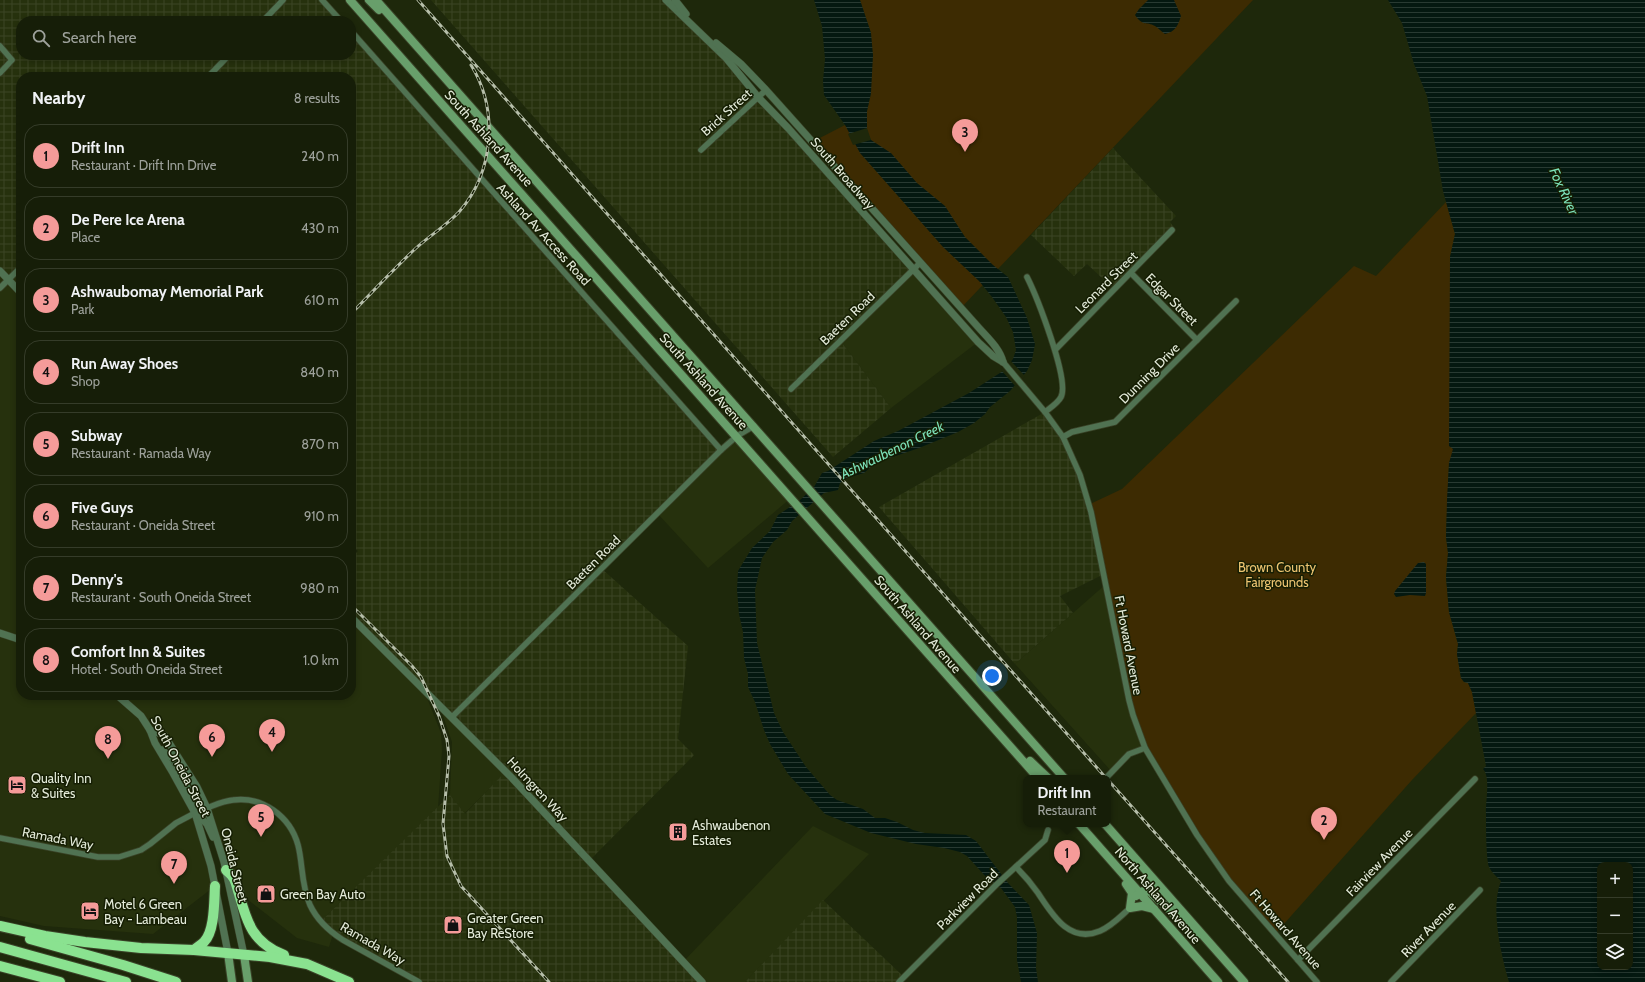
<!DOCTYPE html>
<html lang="en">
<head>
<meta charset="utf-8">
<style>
	body { margin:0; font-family:Cabin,sans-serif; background:#1f2712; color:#f1f3f6 }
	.controls { position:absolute; right:12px; bottom:12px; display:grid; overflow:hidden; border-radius:8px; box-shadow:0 2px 6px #0003 }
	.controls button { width:36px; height:36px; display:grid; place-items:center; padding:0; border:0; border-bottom:1px solid #353c29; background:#161e08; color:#f1f3f6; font:20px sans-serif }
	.you { position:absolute; left:992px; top:676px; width:14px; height:14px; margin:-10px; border:3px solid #fff; border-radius:50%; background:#1a73e8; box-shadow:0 0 0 6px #1a73e833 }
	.badge { display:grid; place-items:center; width:26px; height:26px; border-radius:50%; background:#f59b99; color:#111; font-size:13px; font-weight:700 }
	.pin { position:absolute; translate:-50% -33px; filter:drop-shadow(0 1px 2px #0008) }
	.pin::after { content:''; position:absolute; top:21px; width:14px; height:12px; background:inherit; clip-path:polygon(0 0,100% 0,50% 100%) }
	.popup { position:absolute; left:1023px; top:775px; width:88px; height:52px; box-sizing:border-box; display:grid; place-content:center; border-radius:8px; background:#161e08; filter:drop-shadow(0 1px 3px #0005); font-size:13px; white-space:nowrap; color:#9ea29c }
	.popup b { font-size:15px; color:#f1f3f6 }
	.popup::after { content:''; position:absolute; left:50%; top:100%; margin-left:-8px; border:8px solid transparent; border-top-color:#161e08 }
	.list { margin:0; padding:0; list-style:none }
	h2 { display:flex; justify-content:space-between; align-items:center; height:52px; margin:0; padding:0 16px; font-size:17px }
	h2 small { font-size:13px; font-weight:400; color:#9ea29c }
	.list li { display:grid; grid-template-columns:26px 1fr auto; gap:12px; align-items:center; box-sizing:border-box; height:64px; margin:0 8px 8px; padding:0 8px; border:1px solid #353c29; border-radius:16px }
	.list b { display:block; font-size:15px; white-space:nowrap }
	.list p { margin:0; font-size:13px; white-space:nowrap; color:#9ea29c }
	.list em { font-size:13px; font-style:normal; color:#9ea29c }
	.icon { flex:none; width:22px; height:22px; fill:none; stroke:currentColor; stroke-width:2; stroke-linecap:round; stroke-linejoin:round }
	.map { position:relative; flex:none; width:1645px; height:982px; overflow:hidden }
	.search { position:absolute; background:#161e08; box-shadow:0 2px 6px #0003; left:16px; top:16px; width:340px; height:44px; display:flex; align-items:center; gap:10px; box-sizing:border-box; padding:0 14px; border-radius:16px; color:#9ea29c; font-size:15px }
	.panel { position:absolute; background:#161e08; box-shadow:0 2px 6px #0003; left:16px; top:72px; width:340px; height:628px; border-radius:16px }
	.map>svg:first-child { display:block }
	.built { fill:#26310d }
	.industrial { fill:url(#industrial-grid) }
	.green { fill:#3d2b02 }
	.water { fill:url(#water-rules); fill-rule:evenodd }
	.pier { fill:#1e280b }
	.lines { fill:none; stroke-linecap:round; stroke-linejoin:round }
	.minor-casing { stroke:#3a4328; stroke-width:7 }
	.tertiary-casing { stroke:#3a4328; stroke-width:8 }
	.secondary-casing { stroke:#3a4328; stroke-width:10 }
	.motorway-casing { stroke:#3a4328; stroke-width:12 }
	.minor { stroke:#507252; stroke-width:5.5 }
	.tertiary { stroke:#507252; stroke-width:7 }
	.secondary { stroke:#689f6b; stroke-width:8 }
	.motorway { stroke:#8ae290; stroke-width:10 }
	.rail-casing { stroke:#b6beaa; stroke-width:3 }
	.rail { stroke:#151e03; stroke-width:1.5; stroke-dasharray:4.5; stroke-linecap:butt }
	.labels { text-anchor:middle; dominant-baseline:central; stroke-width:3; stroke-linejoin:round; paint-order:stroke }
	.street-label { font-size:13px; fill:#e3ead9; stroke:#151e03 }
	.park-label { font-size:13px; fill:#edc471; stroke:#151e03 }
	.poi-label { font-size:13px; fill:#e3ead9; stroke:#151e03; text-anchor:start }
	.water-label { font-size:14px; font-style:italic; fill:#7ce1b9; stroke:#151e03 }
</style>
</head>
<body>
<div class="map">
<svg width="1645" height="982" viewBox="0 0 1645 982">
	<defs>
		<pattern id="industrial-grid" width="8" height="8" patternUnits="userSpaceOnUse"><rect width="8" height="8" fill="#26310d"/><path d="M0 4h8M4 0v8" fill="none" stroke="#3b4524"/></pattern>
		<pattern id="water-rules" width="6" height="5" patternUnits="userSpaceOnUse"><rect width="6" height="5" fill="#041810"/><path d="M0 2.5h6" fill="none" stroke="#283a32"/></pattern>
	</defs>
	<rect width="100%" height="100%" fill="#1e280b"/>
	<g class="built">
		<polygon points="914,270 978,342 891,408 840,340"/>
		<polygon points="0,271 21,293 21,695 351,695 351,617 423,688 441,733 442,750 438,808 321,921 333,934 329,947 297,938 247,899 224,862 207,808 164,735 151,730 195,813 215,886 153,934 44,926 0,916"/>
		<polygon points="737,436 791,498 708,568 657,513"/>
		<polygon points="1106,584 1145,748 1135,751 1112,772 1015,664"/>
		<polygon points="439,704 506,772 464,814 450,795 452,742"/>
		<polygon points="813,826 869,854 745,982 702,982 683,962"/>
	</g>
	<g class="industrial">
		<polygon points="0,0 322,0 341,21 21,21 21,55 351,55 351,31 721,450 602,569 688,646 678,739 694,755 589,861 702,982 419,982 343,940 321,921 450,795 465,814 505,772 351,617 351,558 358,551 351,544 351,77 21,77 21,293 0,271"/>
		<polygon points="431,0 666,0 726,58 914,270 840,340 891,408 833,457"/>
		<polygon points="1113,148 1176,216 1170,222 1175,229 1115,290 1087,264 1074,276 1031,235"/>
		<polygon points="1045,412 1063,437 1080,475 1104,574 1060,596 1073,613 1015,664 879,507"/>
		<polygon points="823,900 904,977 898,982 745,982"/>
	</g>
	<g class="green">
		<polygon points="860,0 1253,0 961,308 812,142 845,125 867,126 867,111 871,93 871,33"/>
		<polygon points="1446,202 1455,234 1450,257 1453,453 1449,463 1446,537 1448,553 1446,577 1449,612 1458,644 1457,654 1461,678 1464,682 1468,683 1472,692 1476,713 1412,780 1275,934 1229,881 1145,748 1133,715 1088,505 1122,489 1354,266 1376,276"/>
	</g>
	<g class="water">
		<polygon points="814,0 860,0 871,33 873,55 871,93 867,111 867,133 871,140 891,153 917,183 945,206 965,237 993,265 1008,277 1027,318 1035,344 1032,360 1027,371 1010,391 990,407 985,414 974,423 958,432 919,448 875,463 864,473 847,478 840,483 838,490 824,493 792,521 787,530 773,542 762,558 755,590 757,643 774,713 783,732 806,767 830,795 837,800 863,809 875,818 885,818 897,822 913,830 925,833 966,835 976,841 1008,883 1029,905 1037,933 1036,968 1038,982 1021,982 1017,960 1017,917 1015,907 1001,888 987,878 967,856 960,852 944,848 916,844 871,833 825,814 788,774 770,744 764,730 755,702 748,687 748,674 744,658 743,632 739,614 737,590 738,571 752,548 770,531 778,515 799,501 814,487 822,473 828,471 874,441 898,431 969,393 1003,371 1013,359 1016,350 1013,332 1006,317 992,297 979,281 943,247 860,153 845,125 824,95 823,81 825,59 822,26"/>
		<path d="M1148,0H1174L1181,16C1178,26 1175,32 1165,34C1162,32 1158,28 1155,26C1146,21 1143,27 1135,15L1139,9Z"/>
		<path d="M1388,0H1645V982H1509C1501,955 1490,908 1501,881C1497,877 1492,873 1489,867C1486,858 1486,825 1486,814C1485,803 1491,777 1483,769L1486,766L1472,692L1468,683L1464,682L1461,678L1457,654L1458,644L1449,612L1446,577L1448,553L1446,537L1447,500L1449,463L1453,449L1449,446L1450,257L1455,234L1443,191L1427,96L1414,64L1402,23ZM1600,865H1630V967H1600Z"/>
		<polygon points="1424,562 1426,564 1426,593 1425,596 1410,595 1396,597 1394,594 1395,591 1418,563"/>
	</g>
	<g class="pier">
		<polygon points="867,128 871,140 853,145 848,134"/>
		<polygon points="1010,360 1025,376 1016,387 1001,370"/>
	</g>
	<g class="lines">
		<defs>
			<g id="minor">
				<polyline points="322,0 341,21"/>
				<polyline points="263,21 283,0"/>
				<polyline points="351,31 721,450"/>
				<polyline points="0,46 12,60 0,73"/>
				<polyline points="208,77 229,55"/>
				<polyline points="701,150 766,90"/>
				<polyline points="1131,273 1197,340"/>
				<path d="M1027,277C1036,295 1070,380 1061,397C1058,403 1050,408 1045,412L1063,437L1080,475L1091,512L1129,700L1133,715L1145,748L1197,835L1229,881L1317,982"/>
				<polyline points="0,288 21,267"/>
				<polyline points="1056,349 1172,230"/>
				<polyline points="1003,362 1045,412"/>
				<polyline points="791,389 920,263"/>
				<polyline points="1063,437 1072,432 1115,422 1236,301"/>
				<polyline points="452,717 721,450 737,436 754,426"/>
				<polyline points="1106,778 1129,754 1145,748"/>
				<path d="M207,808C215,805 223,801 233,800C262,796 290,816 298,845C303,864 301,885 310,905C317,920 329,931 343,940L419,982"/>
				<polyline points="0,838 98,857 119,857 141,850 150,844 176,823 195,813"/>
				<path d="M1016,867C1024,875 1031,883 1038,893C1052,914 1069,944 1100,931C1112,926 1121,916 1130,908"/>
				<polyline points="1298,960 1475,779"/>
				<polyline points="899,982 996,885 1045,840 1048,830"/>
				<polyline points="1391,982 1480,890"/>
			</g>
			<g id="tertiary">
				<polyline points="666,0 726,58 758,97 788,128 978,342 993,356 1003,362"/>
				<polyline points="675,0 686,14"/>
				<path d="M716,43L741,64L766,90L979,328C988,338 1000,349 1003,362"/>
				<polyline points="0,271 21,293"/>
				<polyline points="351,617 512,778 702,982"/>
				<polyline points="0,633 21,640"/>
				<polyline points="117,695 141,716 150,730 155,743 173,773 195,813 211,866 228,953"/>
				<polyline points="150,730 164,735 197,787 207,808 224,862 244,955"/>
				<path d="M162,750C165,753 169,755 172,758C184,773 186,799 205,808"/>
				<polyline points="195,813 207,824 213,837"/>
			</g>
			<g id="secondary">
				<polyline points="350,0 1038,778"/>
				<polyline points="369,0 379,10"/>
				<polyline points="376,0 1064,778"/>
				<polyline points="1030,761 1048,778"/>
				<polyline points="1079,824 1218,982"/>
				<polyline points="1105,824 1244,982"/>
				<polyline points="1126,884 1132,893 1130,908 1142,906 1154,909"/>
				<polyline points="1136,896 1143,891 1150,892 1197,935"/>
				<polyline points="228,953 232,982"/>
				<polyline points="244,955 248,982"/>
			</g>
			<g id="motorway">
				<path d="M226,870C236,878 235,882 239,894C247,923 253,943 284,955"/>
				<polyline points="0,926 45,936 85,942 141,948 194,950 270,957 307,964 349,982"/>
				<polyline points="30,939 123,965 176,982"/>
				<polyline points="0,947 126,982"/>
				<path d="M194,950C197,947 201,945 204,942C215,931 214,901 215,886"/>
				<polyline points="0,966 60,982"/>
			</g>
		</defs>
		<use href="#minor" class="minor-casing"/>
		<use href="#tertiary" class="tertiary-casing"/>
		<use href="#secondary" class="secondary-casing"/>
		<use href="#motorway" class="motorway-casing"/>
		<use href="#minor" class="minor"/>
		<use href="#tertiary" class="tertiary"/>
		<use href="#secondary" class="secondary"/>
		<use href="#motorway" class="motorway"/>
		<defs>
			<g id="rail">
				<polyline points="418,0 1106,778"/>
				<path d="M351,314C372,292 393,270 415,249C429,236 446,226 459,212C494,172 499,110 471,65"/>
				<polyline points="351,605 412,666 421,677 439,716 447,740 449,756 443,824 447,856 461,886 549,982"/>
				<polyline points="1108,780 1288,982"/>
			</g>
		</defs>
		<use href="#rail" class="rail-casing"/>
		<use href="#rail" class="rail"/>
	</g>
	<defs>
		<symbol id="hotel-square" viewBox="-11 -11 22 22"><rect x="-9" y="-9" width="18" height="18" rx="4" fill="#f59b99" stroke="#151e03"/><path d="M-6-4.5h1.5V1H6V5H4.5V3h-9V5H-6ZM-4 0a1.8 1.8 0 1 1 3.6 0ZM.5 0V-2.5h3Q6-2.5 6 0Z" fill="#111"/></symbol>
		<symbol id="building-square" viewBox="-11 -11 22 22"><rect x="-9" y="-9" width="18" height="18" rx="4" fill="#f59b99" stroke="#151e03"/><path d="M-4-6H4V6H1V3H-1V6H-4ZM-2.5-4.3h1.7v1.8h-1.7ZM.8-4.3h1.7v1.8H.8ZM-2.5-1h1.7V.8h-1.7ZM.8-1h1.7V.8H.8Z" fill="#111"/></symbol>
		<symbol id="shop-square" viewBox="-11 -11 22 22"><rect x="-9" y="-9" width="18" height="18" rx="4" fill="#f59b99" stroke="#151e03"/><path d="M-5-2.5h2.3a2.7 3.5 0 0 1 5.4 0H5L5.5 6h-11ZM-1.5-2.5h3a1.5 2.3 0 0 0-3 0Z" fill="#111"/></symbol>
	</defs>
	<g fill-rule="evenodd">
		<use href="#hotel-square" x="6" y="774" width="22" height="22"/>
		<use href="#building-square" x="667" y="821" width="22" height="22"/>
		<use href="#shop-square" x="255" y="883" width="22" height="22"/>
		<use href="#hotel-square" x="79" y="900" width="22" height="22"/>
		<use href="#shop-square" x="442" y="914" width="22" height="22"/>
	</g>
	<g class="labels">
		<g class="street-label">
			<text transform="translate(726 112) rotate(-42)">Brick Street</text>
			<text transform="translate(489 138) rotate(48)">South Ashland Avenue</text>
			<text transform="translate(843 173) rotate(49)">South Broadway</text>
			<text transform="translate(544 234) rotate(48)">Ashland Av Access Road</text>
			<text transform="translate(1106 282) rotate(-45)">Leonard Street</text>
			<text transform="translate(1172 299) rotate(45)">Edgar Street</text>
			<text transform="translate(847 318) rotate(-44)">Baeten Road</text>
			<text transform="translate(1149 373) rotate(-45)">Dunning Drive</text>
			<text transform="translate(704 381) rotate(48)">South Ashland Avenue</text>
			<text transform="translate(593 562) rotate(-45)">Baeten Road</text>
			<text transform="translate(918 624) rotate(49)">South Ashland Avenue</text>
			<text transform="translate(1129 645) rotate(79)">Ft Howard Avenue</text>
			<text transform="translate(181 766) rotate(62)">South Oneida Street</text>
			<text transform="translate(538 789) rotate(47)">Holmgren Way</text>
			<text transform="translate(58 838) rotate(11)">Ramada Way</text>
			<text transform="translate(1379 862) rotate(-46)">Fairview Avenue</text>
			<text transform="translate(235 865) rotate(76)">Oneida Street</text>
			<text transform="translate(1158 895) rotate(49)">North Ashland Avenue</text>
			<text transform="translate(967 899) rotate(-45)">Parkview Road</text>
			<text transform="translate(1286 929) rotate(49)">Ft Howard Avenue</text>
			<text transform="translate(1428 929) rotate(-46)">River Avenue</text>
			<text transform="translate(373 943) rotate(30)">Ramada Way</text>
		</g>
		<g class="park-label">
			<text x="1277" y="567">Brown County<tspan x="1277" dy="15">Fairgrounds</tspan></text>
		</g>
		<g class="poi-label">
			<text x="31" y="778">Quality Inn<tspan x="31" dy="15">&amp; Suites</tspan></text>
			<text x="692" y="825">Ashwaubenon<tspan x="692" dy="15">Estates</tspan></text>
			<text x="280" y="894">Green Bay Auto</text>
			<text x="104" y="904">Motel 6 Green<tspan x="104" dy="15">Bay - Lambeau</tspan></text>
			<text x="467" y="918">Greater Green<tspan x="467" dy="15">Bay ReStore</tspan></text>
		</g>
		<g class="water-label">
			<text transform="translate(1564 191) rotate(65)">Fox River</text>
			<text transform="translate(892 450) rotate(-26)">Ashwaubenon Creek</text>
		</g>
	</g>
</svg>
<div class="controls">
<button>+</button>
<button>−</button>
<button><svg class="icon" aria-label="layers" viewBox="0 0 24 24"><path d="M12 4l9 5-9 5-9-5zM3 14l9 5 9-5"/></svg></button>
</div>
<div class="you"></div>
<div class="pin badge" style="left:1067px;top:873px">1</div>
<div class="popup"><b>Drift Inn</b>Restaurant</div>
<div class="pin badge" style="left:1324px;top:840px">2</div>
<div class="pin badge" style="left:965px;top:152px">3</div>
<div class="pin badge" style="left:272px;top:752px">4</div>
<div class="pin badge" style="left:261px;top:837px">5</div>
<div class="pin badge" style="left:212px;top:757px">6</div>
<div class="pin badge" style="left:174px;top:884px">7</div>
<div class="pin badge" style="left:108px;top:759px">8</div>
<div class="search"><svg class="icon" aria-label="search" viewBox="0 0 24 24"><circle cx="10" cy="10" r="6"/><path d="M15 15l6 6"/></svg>Search here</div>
<section class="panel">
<h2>Nearby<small>8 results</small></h2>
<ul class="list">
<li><span class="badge">1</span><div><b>Drift Inn</b><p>Restaurant · Drift Inn Drive</p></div><em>240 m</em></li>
<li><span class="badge">2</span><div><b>De Pere Ice Arena</b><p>Place</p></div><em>430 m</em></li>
<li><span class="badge">3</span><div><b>Ashwaubomay Memorial Park</b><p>Park</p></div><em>610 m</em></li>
<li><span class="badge">4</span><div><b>Run Away Shoes</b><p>Shop</p></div><em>840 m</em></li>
<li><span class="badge">5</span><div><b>Subway</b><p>Restaurant · Ramada Way</p></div><em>870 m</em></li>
<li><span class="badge">6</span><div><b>Five Guys</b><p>Restaurant · Oneida Street</p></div><em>910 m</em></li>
<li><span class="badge">7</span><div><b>Denny's</b><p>Restaurant · South Oneida Street</p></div><em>980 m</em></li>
<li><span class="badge">8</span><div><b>Comfort Inn &amp; Suites</b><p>Hotel · South Oneida Street</p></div><em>1.0 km</em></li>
</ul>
</section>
</div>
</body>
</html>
